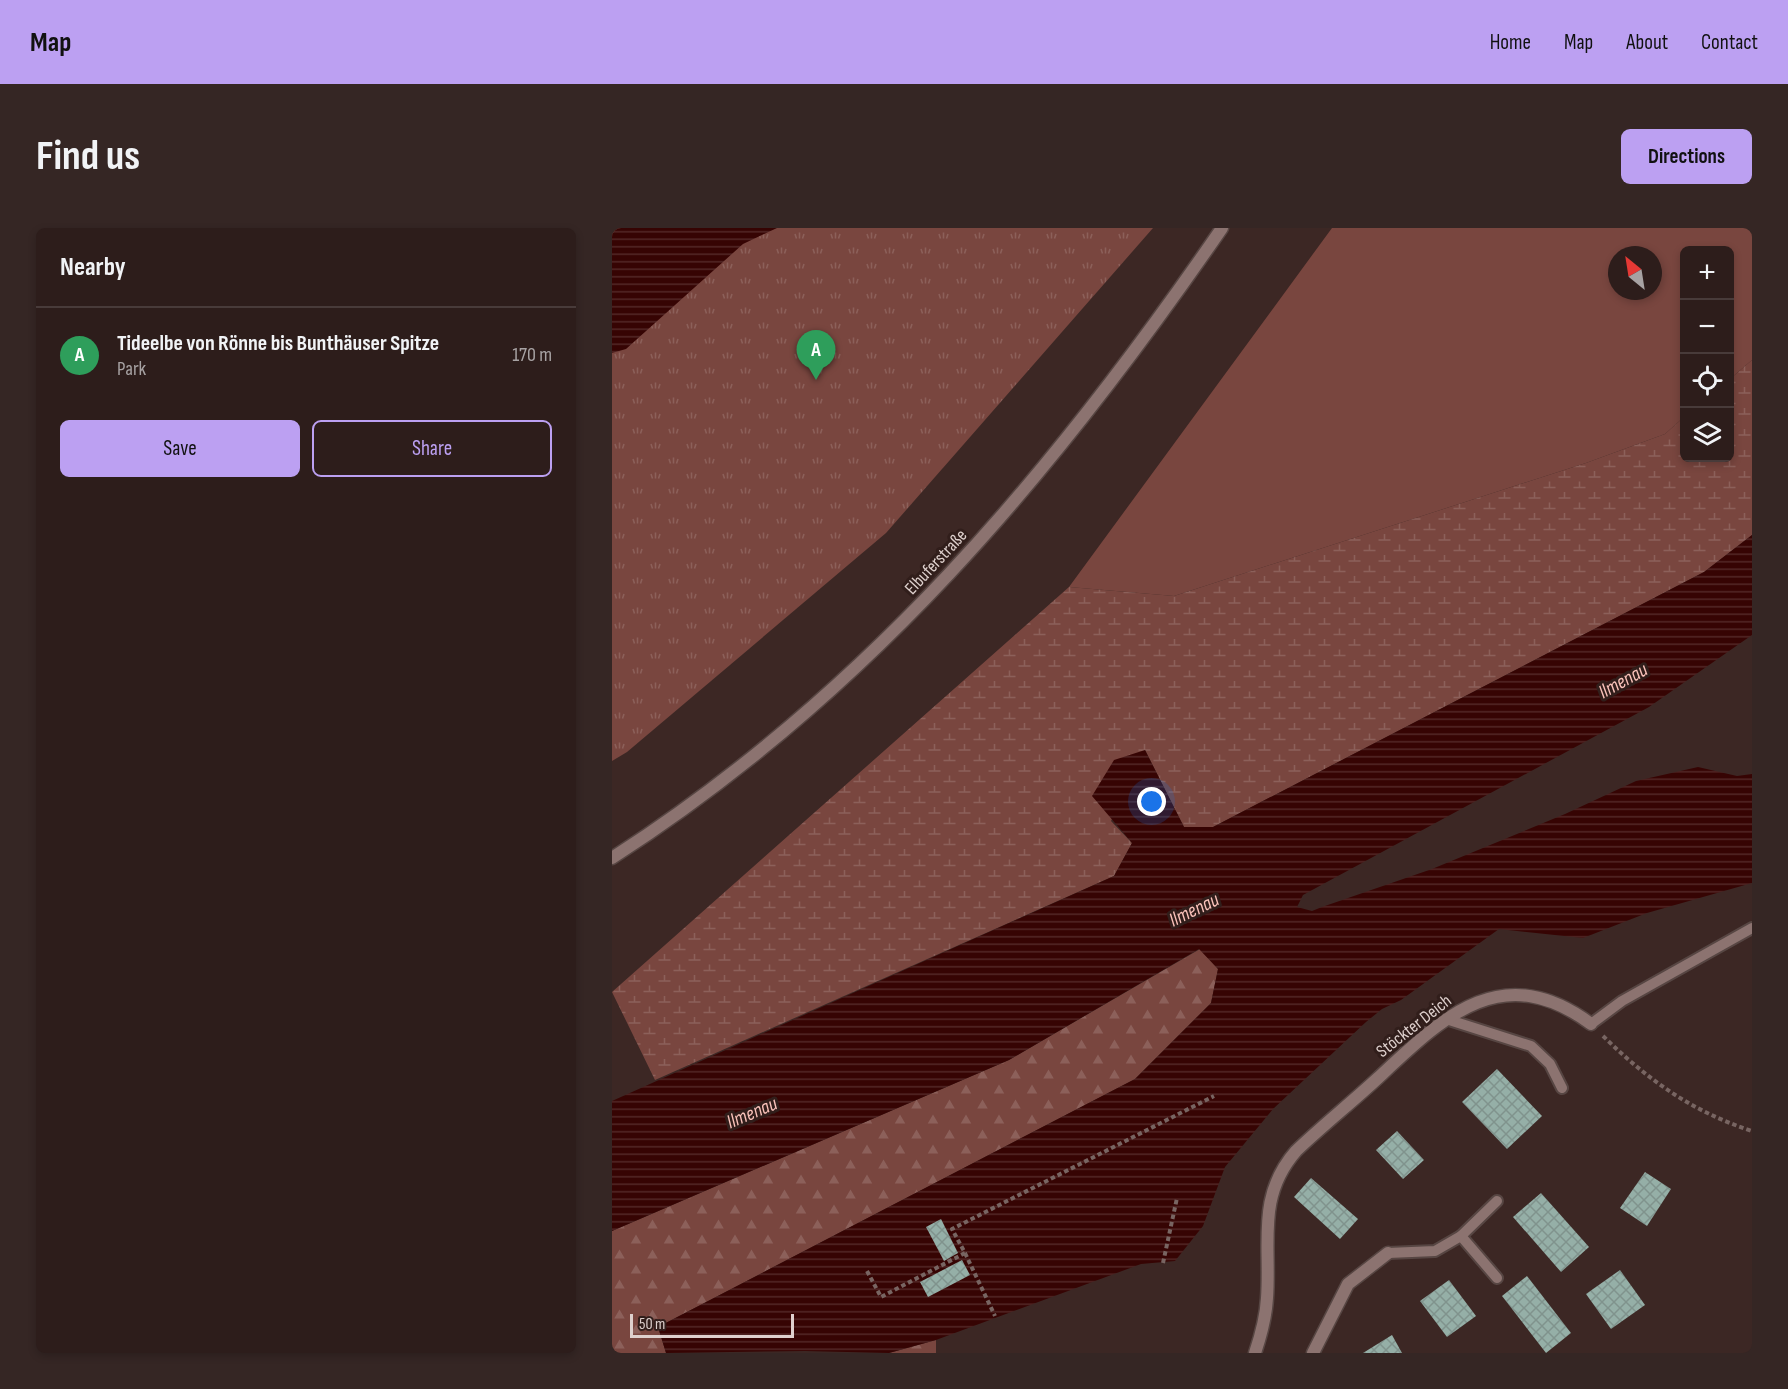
<!DOCTYPE html>
<html lang="en">
<head>
<meta charset="utf-8">
<style>
	body { margin:0; font-family:"Sofia Sans Condensed",sans-serif; background:#352624; color:#f1f3f6 }
	.controls { position:absolute; right:18px; top:18px; display:grid; overflow:hidden; border-radius:9px; box-shadow:0 3px 9px #0003 }
	.controls button { width:54px; height:54px; display:grid; place-items:center; padding:0; border:0; border-bottom:2px solid #483b3a; background:#2d1d1b; color:#f1f3f6; font:30px sans-serif }
	.compass { position:absolute; left:996px; top:18px; width:54px; height:54px; border-radius:50%; background:#2d1d1b; box-shadow:0 3px 9px #0003; rotate:330deg }
	.scale { position:absolute; left:18px; bottom:15px; width:164px; box-sizing:border-box; padding-left:6px; border:3px solid #ded0cd; border-top:0; font-size:16px; line-height:21px; white-space:nowrap; color:#ded0cd; -webkit-text-stroke:4px #311e1b; paint-order:stroke }
	.you { position:absolute; left:540px; top:574px; width:21px; height:21px; margin:-15px; border:4px solid #fff; border-radius:50%; background:#1a73e8; box-shadow:0 0 0 9px #1a73e833 }
	.badge { display:grid; place-items:center; width:39px; height:39px; border-radius:50%; background:#bca0f2; color:#fff; font-size:20px; font-weight:700 }
	.pin { position:absolute; translate:-50% -50px; filter:drop-shadow(0 2px 3px #0008) }
	.pin::after { content:''; position:absolute; top:32px; width:21px; height:18px; background:inherit; clip-path:polygon(0 0,100% 0,50% 100%) }
	.list { margin:0; padding:0; list-style:none }
	h2 { display:flex; justify-content:space-between; align-items:center; height:78px; margin:0; padding:0 24px; font-size:26px }
	h2 small { font-size:20px; font-weight:400; color:#a7a2a3 }
	.list li { display:grid; grid-template-columns:39px 1fr auto; gap:18px; align-items:center; box-sizing:border-box; height:96px; padding:0 24px; border-top:2px solid #483b3a }
	.list b { display:block; font-size:22px; white-space:nowrap }
	.list p { margin:0; font-size:20px; white-space:nowrap; color:#a7a2a3 }
	.list em { font-size:20px; font-style:normal; color:#a7a2a3 }
	.actions { display:flex; gap:12px; padding:18px 24px }
	.actions a { flex:1; padding:14px 0; border:2px solid #bca0f2; border-radius:9px; text-align:center; font-size:21px; color:#bca0f2 }
	.actions .main { background:#bca0f2; color:#111 }
	.icon { flex:none; width:33px; height:33px; fill:none; stroke:currentColor; stroke-width:2; stroke-linecap:round; stroke-linejoin:round }
	.map { position:relative; flex:none; width:1140px; height:1125px; overflow:hidden; border-radius:9px }
	header { display:flex; align-items:center; gap:36px; box-sizing:border-box; height:84px; padding:0 30px; background:#bca0f2; color:#111 }
	header strong { font-size:28px }
	nav { display:flex; gap:33px; margin-inline-start:auto; font-size:21px }
	.intro { display:flex; align-items:center; justify-content:space-between; box-sizing:border-box; height:144px; padding:0 36px }
	h1 { margin:0; font-size:42px }
	.button { padding:15px 27px; border-radius:9px; background:#bca0f2; color:#111; font-size:21px; font-weight:700 }
	main { display:flex; gap:36px; padding:0 36px }
	aside { flex:1; background:#2d1d1b; border-radius:9px; box-shadow:0 3px 9px #0003 }
	.map>svg:first-child { display:block }
	.grass { fill:#79463f; fill-rule:evenodd }
	.forest { fill:url(#forest-firs) }
	.wetland { fill:url(#wetland-marsh) }
	.park { fill:url(#park-tufts) }
	.water { fill:url(#water-rules) }
	.building { fill:url(#building-cross-hatch) }
	.lines { fill:none; stroke-linecap:round; stroke-linejoin:round }
	.service-casing { stroke:#574643; stroke-width:14 }
	.minor-casing { stroke:#574643; stroke-width:15 }
	.tertiary-casing { stroke:#574643; stroke-width:15 }
	.path { stroke:#786562; stroke-width:4; stroke-dasharray:4.5 3; stroke-linecap:butt }
	.service { stroke:#8c7370; stroke-width:10 }
	.minor { stroke:#8c7370; stroke-width:12 }
	.tertiary { stroke:#8c7370; stroke-width:12 }
	.labels { text-anchor:middle; dominant-baseline:central; stroke-width:6; stroke-linejoin:round; paint-order:stroke }
	.street-label { font-size:18px; fill:#ded0cd; stroke:#311e1b }
	.water-label { font-size:20px; font-style:italic; fill:#fac2ba; stroke:#311e1b }
</style>
</head>
<body>
<header>
<strong>Map</strong>
<nav><a>Home</a><a>Map</a><a>About</a><a>Contact</a></nav>
</header>
<div class="intro"><h1>Find us</h1><a class="button">Directions</a></div>
<main>
<aside>
<h2>Nearby<small></small></h2>
<ul class="list">
<li><span class="badge" style="background:#2e9e5b">A</span><div><b>Tideelbe von Rönne bis Bunthäuser Spitze</b><p>Park</p></div><em>170 m</em></li>
</ul>
<div class="actions"><a class="main">Save</a><a>Share</a></div>
</aside>
<div class="map">
<svg width="1140" height="1125" viewBox="0 0 1140 1125">
	<defs>
		<pattern id="forest-firs" width="22" height="20" patternUnits="userSpaceOnUse" patternTransform="scale(1.5)"><rect width="22" height="20" fill="#79463f"/><path d="M5 1l3.5 6h-7zM16 11l3.5 6h-7z" fill="#8c605a"/></pattern>
		<pattern id="wetland-marsh" width="20" height="14" patternUnits="userSpaceOnUse" patternTransform="scale(1.5)"><rect width="20" height="14" fill="#79463f"/><path d="M1 5h8M5 5V1M11 12h8M15 12V8" fill="none" stroke="#8c605a"/></pattern>
		<pattern id="park-tufts" width="24" height="20" patternUnits="userSpaceOnUse" patternTransform="scale(1.5)"><rect width="24" height="20" fill="#79463f"/><path d="M3 7l-1-3M5 7V3M7 7l1-3M15 17l-1-3M17 17v-4M19 17l1-3" fill="none" stroke="#8c605a"/></pattern>
		<pattern id="water-rules" width="6" height="5" patternUnits="userSpaceOnUse" patternTransform="scale(1.5)"><rect width="6" height="5" fill="#360403"/><path d="M0 2.5h6" fill="none" stroke="#532827"/></pattern>
		<pattern id="building-cross-hatch" width="8" height="8" patternUnits="userSpaceOnUse" patternTransform="scale(1.5)"><rect width="8" height="8" fill="#95afa7"/><path d="M0 0l8 8M0 8l8-8" fill="none" stroke="#80938d"/></pattern>
	</defs>
	<rect width="100%" height="100%" fill="#3c2724"/>
	<path class="grass" d="M720,0H1140V132L1118,151V22H1072V189L1053,206L974,235L562,368L457,359ZM1005,27H1041V63H1005Z"/>
	<g class="forest">
		<polygon points="588,721 606,741 599,775 523,851 46,1099 54,1125 0,1125 0,1003 397,832"/>
		<polygon points="324,1112 324,1125 277,1125"/>
	</g>
	<polygon class="wetland" points="1140,132 1140,307 1092,344 601,599 572,599 533,522 499,593 520,615 502,648 43,852 0,764 457,359 562,368 974,235 1053,206 1072,189 1072,230 1118,230 1118,151"/>
	<polygon class="park" points="0,0 541,0 274,305 15,524 0,533"/>
	<g class="water">
		<polygon points="0,0 165,0 131,16 14,121 0,125"/>
		<polygon points="1140,307 1140,407 1037,479 691,667 685,679 700,683 710,679 820,641 953,586 1024,553 1086,539 1125,548 1140,546 1140,655 1035,685 971,710 887,701 789,772 770,781 754,794 661,881 613,939 591,998 563,1033 529,1036 324,1112 277,1125 193,1123 54,1125 46,1099 523,851 599,775 606,741 587,721 397,832 0,1003 0,873 502,648 520,615 480,568 502,532 533,522 572,599 601,599 1092,344"/>
	</g>
	<g class="building">
		<polygon points="885,841 930,888 895,921 850,874"/>
		<polygon points="785,903 812,932 791,951 764,922"/>
		<polygon points="1033,944 1059,961 1035,998 1008,980"/>
		<polygon points="699,950 746,991 728,1011 682,969"/>
		<polygon points="929,965 977,1019 949,1044 901,989"/>
		<polygon points="329,991 346,1025 332,1033 314,999"/>
		<polygon points="350,1032 358,1047 316,1069 308,1054"/>
		<polygon points="1008,1042 1033,1077 999,1101 974,1066"/>
		<polygon points="915,1048 959,1105 934,1125 890,1068"/>
		<polygon points="837,1052 864,1088 835,1109 808,1073"/>
		<polygon points="780,1107 790,1125 751,1125"/>
	</g>
	<g class="lines">
		<defs>
			<g id="service">
				<polyline points="834,791 919,818 938,836 950,860"/>
				<polyline points="979,796 1010,773 1140,700"/>
				<polyline points="849,1008 885,1050"/>
				<polyline points="776,1025 823,1023 849,1008 885,973"/>
			</g>
			<g id="minor">
				<path d="M643,1125C649,1107 654,1090 655,1070C659,1015 644,969 684,923C710,898 739,875 766,850C831,789 890,730 979,796"/>
				<polyline points="701,1125 736,1056 776,1025"/>
			</g>
			<path id="tertiary" d="M0,630C255,466 440,247 610,0"/>
		</defs>
		<use href="#service" class="service-casing"/>
		<use href="#minor" class="minor-casing"/>
		<use href="#tertiary" class="tertiary-casing"/>
		<g class="path">
			<path d="M991,808C1036,852 1079,883 1140,903"/>
			<polyline points="353,1025 383,1088"/>
			<polyline points="551,1035 565,970"/>
			<polyline points="255,1043 269,1069 353,1025 340,1001 602,868"/>
		</g>
		<use href="#service" class="service"/>
		<use href="#minor" class="minor"/>
		<use href="#tertiary" class="tertiary"/>
	</g>
	<g class="labels">
		<g class="street-label">
			<text transform="translate(324 334) rotate(-47)">Elbuferstraße</text>
			<text transform="translate(802 798) rotate(-38)">Stöckter Deich</text>
		</g>
		<g class="water-label">
			<text transform="translate(1011 453) rotate(-29)">Ilmenau</text>
			<text transform="translate(582 682) rotate(-26)">Ilmenau</text>
			<text transform="translate(140 885) rotate(-23)">Ilmenau</text>
		</g>
	</g>
</svg>
<div class="controls">
<button>+</button>
<button>−</button>
<button><svg class="icon" aria-label="locate" viewBox="0 0 24 24"><circle cx="12" cy="12" r="6"/><path d="M12 2v4M12 18v4M2 12h4M18 12h4"/></svg></button>
<button><svg class="icon" aria-label="layers" viewBox="0 0 24 24"><path d="M12 4l9 5-9 5-9-5zM3 14l9 5 9-5"/></svg></button>
</div>
<svg class="compass" viewBox="-18 -18 36 36"><path d="M0-13l5 13h-10z" fill="#e53935"/><path d="M0 13l5-13h-10z" fill="#a7a2a3"/></svg>
<div class="scale">50 m</div>
<div class="you"></div>
<div class="pin badge" style="left:204px;top:152px;background:#2e9e5b">A</div>
</div>
</main>
</body>
</html>
